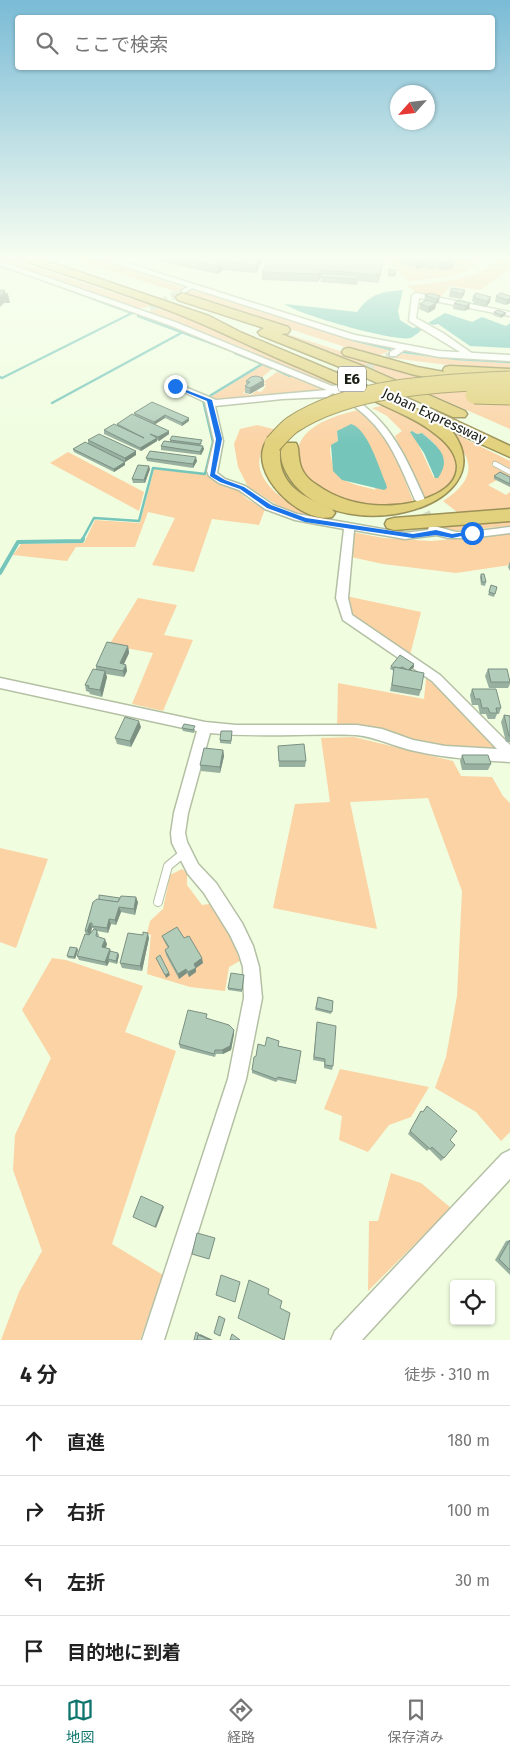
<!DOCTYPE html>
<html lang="ja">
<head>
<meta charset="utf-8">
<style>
	body { margin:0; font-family:"Fira Sans","Noto Sans JP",sans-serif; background:#f6f6f6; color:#222 }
	.controls { position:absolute; right:15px; bottom:15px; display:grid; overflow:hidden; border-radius:5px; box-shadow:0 1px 4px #0004 }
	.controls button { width:45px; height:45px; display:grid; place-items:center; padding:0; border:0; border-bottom:1px solid #e0e0e0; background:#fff; color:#222; font:25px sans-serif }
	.compass { position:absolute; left:390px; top:85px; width:45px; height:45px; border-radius:50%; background:#fff; box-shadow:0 1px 4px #0004; rotate:243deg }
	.stop { position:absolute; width:15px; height:15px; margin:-11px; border:4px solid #1a73e8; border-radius:50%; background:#fff }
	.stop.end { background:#1a73e8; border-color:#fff; box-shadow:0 1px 5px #0008 }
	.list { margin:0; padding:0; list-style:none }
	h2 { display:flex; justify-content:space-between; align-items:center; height:65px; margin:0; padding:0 20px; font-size:21px }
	h2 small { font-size:16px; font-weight:400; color:#767676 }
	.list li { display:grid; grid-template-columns:32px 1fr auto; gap:15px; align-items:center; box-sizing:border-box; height:70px; padding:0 20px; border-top:1px solid #e0e0e0 }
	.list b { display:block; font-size:19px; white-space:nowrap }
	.list em { font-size:16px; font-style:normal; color:#767676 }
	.icon { flex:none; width:28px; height:28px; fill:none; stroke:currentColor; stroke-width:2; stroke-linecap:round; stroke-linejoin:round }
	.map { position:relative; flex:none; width:510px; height:1340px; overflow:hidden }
	.search { position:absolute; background:#fff; box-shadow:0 1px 4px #0004; left:15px; right:15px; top:15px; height:55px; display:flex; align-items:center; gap:12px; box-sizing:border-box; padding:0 18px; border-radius:5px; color:#767676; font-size:19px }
	.sheet { height:345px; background:#fff }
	nav { display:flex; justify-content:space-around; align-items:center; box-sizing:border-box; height:70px; border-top:1px solid #e0e0e0; background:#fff; font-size:14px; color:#767676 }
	nav a { display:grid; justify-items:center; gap:2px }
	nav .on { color:#0f766e }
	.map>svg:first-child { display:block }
	.green { fill:#fbd3a5; fill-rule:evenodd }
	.water { fill:#75c5ba }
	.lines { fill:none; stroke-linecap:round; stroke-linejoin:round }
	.stream-far1 { stroke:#75c5ba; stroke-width:2.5 }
	.stream { stroke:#75c5ba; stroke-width:4 }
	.minor-tunnel-far1 { stroke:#d0dbc0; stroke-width:8; stroke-dasharray:8 4; stroke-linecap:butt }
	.minor-tunnel { stroke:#d0dbc0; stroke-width:9; stroke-dasharray:9 4.5; stroke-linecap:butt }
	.service-far1-casing { stroke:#b4c0a4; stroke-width:6 }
	.service-casing { stroke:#b4c0a4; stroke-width:10 }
	.minor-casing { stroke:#b4c0a4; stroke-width:3 }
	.tertiary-casing { stroke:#b4c0a4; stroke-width:3 }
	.motorway-casing { stroke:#9b9258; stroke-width:3 }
	.service-far1 { stroke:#fff; stroke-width:4.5 }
	.service { stroke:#fff; stroke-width:8 }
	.minor { fill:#fff; fill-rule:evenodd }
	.tertiary { fill:#fff; fill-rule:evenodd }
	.motorway { fill:#e2d17d; fill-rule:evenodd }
	.motorway-bridge-far1-casing { stroke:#9b9258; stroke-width:14; stroke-linecap:butt }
	.motorway-bridge-casing { stroke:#9b9258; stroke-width:19; stroke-linecap:butt }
	.motorway-bridge-far1 { stroke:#e2d17d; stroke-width:13 }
	.motorway-bridge { stroke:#e2d17d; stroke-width:17 }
	.wall { fill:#98b0a0; fill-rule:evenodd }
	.shaded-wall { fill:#7c9082 }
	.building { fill:#b1cdba; stroke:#7c9082 }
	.route { fill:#1a73e8 }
	.labels { text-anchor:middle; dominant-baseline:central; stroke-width:4; stroke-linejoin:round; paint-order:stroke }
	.far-street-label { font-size:14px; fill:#181d13; stroke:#fff }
	.shield { fill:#fff; stroke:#5d615a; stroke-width:1 }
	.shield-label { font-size:15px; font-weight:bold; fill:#181d13 }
</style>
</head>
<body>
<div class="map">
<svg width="510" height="1340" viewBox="0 0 510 1340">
	<rect width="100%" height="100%" fill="#f0fddf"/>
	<g class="green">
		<polygon points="0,256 151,305 145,308 136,308 0,261"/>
		<polygon points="63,256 90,256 184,288 177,292"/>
		<path d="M390,256H418L399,262C406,268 418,270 425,267L430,272L432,267H435L439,270H447L446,256C457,261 467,258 478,262C465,278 427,279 408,281L390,263Z"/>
		<path d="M501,256H510V269L480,290L450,286L440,298L418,294L407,286C437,282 480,281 501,256Z"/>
		<polygon points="189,290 215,295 353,339 352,341 391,350 380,355 345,347 183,294"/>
		<polygon points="154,307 183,317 336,384 327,385 241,347 152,314 150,311"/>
		<polygon points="281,332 368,360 510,391 510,429 373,369"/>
		<polygon points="398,353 458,360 510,363 510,369 448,365 392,358"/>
		<polygon points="262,365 272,369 243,393 251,395 256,391 261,392 266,386 263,385 266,383 263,382 277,372 291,377 293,376 327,391 216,401 209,398"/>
		<path d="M385,405C423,425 504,464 425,500L395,436L402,431L387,416L372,408ZM412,431L417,434L422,433L435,444L434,478Z"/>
		<path d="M358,410C389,434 400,468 414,503C384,512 353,504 325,491C320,488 315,487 311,484C302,477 297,468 297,458C296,427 333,416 358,410ZM337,431L376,490C358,485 335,483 332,462C331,456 329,451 331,446L338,441Z"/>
		<path d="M257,425L277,430C270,438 262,445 260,456C253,485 295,508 316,518L287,511L248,487L238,467L234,444L240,429Z"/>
		<path d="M441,427L510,461V469L496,462L491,465L510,475V487L497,480L488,485L506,495L510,492V512L481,514L457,512L443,501C483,476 471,452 441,427Z"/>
		<polygon points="68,452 144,492 139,511 50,463"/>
		<polygon points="154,469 209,475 226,487 238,490 247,499 265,509 259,525 212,519 194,572 152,565 175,518 148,512 135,547 76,547 67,561 13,555 21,544 84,543 95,520 140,523"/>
		<polygon points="510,520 510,526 451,531 434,526"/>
		<polygon points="352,532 384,538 431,541 510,534 510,565 456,573 383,564 351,557"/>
		<polygon points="346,596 421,612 410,655 350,616"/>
		<polygon points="138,598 177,605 164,635 193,640 163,711 132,704 153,653 109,645"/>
		<polygon points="426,678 436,686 500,749 498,751 435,746 382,730 337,727 338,683 424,699"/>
		<polygon points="354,737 453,761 461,776 492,777 503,796 510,803 510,1132 501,1141 476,1112 435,1088 446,1057 457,996 462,891 428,798 350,802 377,929 273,908 295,804 330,802 321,738"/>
		<polygon points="0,848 48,859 16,948 0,942"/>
		<path d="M182,869L187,873V885L202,905L210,904L230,935L240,961L229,967L225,991L190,987L147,974L151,935L147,933L150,921L163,909L170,875ZM170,952L196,972L189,976L187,973L179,979Z"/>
		<polygon points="52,958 66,960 143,986 125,1032 176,1051 112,1244 163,1275 140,1340 1,1340 19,1292 42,1251 13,1170 15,1135 51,1058 22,1010"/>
		<polygon points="340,1069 429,1087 411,1117 389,1125 368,1152 339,1140 342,1116 324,1109"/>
		<polygon points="391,1173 421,1183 451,1208 368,1291 369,1221 378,1221"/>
	</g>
	<g class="water">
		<path d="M403,290L398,311L400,320L413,328L417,327L422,330C420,331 414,337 410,338C395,342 296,314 285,304L357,312C371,293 381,292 403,290Z"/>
		<polygon points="445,313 472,322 482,317 506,326 510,323 510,348 470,346 438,324 433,325 428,323"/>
		<path d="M351,424C368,429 379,468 386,484L387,488L384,490L342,480L333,471L331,445L338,441L337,431Z"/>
		<path d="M412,431L417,434L422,433C437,446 453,457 438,478H435L424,453L410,432Z"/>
	</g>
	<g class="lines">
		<g class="stream-far1">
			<polyline points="0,266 40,279"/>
			<polyline points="45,281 132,313"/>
			<polyline points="138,316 230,350"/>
			<polyline points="353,340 390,349"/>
			<polyline points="403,352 457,359 510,362"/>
			<polyline points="235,353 272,368"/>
			<polyline points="277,370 290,376"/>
			<polyline points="0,377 2,378 132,313"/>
			<polyline points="208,397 262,364"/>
			<polyline points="52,403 183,332"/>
			<polyline points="82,540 94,518 139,521 153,468 205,474 213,442 203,400"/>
		</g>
		<polyline class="stream" points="0,573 18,542 82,541 83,539"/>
		<g class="minor-tunnel-far1">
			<polyline points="150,308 184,291"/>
			<polyline points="345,381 393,354"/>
		</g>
		<g class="minor-tunnel">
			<polyline points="338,385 348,380"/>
			<polyline points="420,500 433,529"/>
		</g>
		<defs>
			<polyline id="service-far1" points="495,464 510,472"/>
			<polyline id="service" points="158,902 168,866 184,853"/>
			<g id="minor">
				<path d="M0,261L175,322L332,386L339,385L340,387L338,389C388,415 403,451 425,500L420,503L415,500C394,451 383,420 333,393L327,397L282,399L215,406L223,441L217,473L225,479L245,486L273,505L297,514L405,533L428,530L429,527C438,525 448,531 457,532C475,532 492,529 510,527V533L470,538H448L437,535L405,539L354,530L348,598L352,615L440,675L510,745V762C478,760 446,758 415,751C395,747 377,737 356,735C307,733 259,738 210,733L188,813L185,833L187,842L198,864L216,883L242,923L253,946L259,967L262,998L246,1079L164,1340H142L228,1079L244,998L243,967L239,954L230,935L204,893L188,874L172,843L171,833L174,813L197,731L0,688V678L205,722L236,725H357L382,729L413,740L445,746L497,749L432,681L343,620L336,598L344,529L295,520L265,509L239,490L219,483L209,476L207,471L214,441L205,402L171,386L178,384L216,400L327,390L169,325L0,265Z"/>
				<polygon points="191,285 194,287 184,293 181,291"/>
				<polygon points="416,293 510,312 510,316 419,298 416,318 443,333 473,354 473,358 470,358 409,321 412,295"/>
				<polygon points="400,346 407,348 396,356 390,356 390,352"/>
			</g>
			<g id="tertiary">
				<polygon points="93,256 105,256 355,335 439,351 510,355 510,361 439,357 350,339"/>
				<polygon points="510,1150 510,1179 362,1340 331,1340 335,1331 502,1154"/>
			</g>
			<g id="motorway">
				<path d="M14,256H32L209,316L242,333L361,383L429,415L436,412L442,414L510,446V457L452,431C510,509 329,554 286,472C282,464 278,452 284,443H296C299,448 298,452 299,458C300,470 307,479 317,485C350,509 400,512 436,494C448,488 457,480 457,466C456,452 445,441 434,433C419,421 402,414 385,406C356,392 327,380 298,367C261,352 225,333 188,318C132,295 73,277 16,258Z"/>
				<polygon points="182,293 288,327 290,330 288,333 281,334 365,367 465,411 467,414 465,417 453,417 355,373 260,335 258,332 264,328 178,300 176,297"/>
				<polygon points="349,348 417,367 444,372 443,370 445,367 450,366 510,369 510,377 459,375 473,378 475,381 473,384 468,385 415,375 344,355 342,352 344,349"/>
				<path d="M273,439L279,440L281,444C274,483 301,496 332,509L335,513L332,517C303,525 245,473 267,440Z"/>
				<polygon points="510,509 510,521 394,530 387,528 385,524 387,520 394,518"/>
			</g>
		</defs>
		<use href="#service-far1" class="service-far1-casing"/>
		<use href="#service" class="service-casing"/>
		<use href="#minor" class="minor-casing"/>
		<use href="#tertiary" class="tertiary-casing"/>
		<use href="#motorway" class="motorway-casing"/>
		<use href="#service-far1" class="service-far1"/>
		<use href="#service" class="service"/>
		<use href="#minor" class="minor"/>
		<use href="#tertiary" class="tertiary"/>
		<use href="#motorway" class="motorway"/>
		<defs>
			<polyline id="motorway-bridge-far1" points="490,381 510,380"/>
			<g id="motorway-bridge">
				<polyline points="474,395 510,396"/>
				<path d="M273,444C279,438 285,430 292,425C351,386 441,383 510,380"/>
			</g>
		</defs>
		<use href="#motorway-bridge-far1" class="motorway-bridge-far1-casing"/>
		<use href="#motorway-bridge" class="motorway-bridge-casing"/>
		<use href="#motorway-bridge-far1" class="motorway-bridge-far1"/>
		<use href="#motorway-bridge" class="motorway-bridge"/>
	</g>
	<g class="wall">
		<polygon points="153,256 384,256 379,283 358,281 357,285 321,282 321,278 320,278 318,282 262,280 262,272 267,263 262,262 256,273 223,270 218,274 153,260"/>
		<polygon points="400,256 451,256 455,261 453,269 439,270 435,267 435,270 428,270 425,267 416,269 403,265 399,261"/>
		<polygon points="389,269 396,270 395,277 388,276"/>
		<polygon points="465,290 464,295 461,299 449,297 450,291"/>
		<polygon points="430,293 439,302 436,304 435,309 428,313 419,309 420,304 424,301 425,295"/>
		<polygon points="473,296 490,302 486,307 473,304 474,302 472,301"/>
		<polygon points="496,296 510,296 510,303 506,305 495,302"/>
		<polygon points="454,303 470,303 469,309 464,311 453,309"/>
		<polygon points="494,312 505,315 501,318 493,315"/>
		<polygon points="263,378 263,380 264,380 264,386 250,394 245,393 245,386 246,385 246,381"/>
		<polygon points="152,402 189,421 182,426 165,418 155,424 169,434 159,441 157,440 157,441 141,451 104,434 104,430 117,425 117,424 135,416 134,413"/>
		<polygon points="88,440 136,451 136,455 125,462 125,465 114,472 74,452 73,449 88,443"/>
		<polygon points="170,440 202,443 200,446 204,449 201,455 161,450 161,446 170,442"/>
		<polygon points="146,458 197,461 193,468 147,461"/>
		<polygon points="150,469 145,483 133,483 132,479"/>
		<polygon points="494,476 510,477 510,487 494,479"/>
		<polygon points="510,561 510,571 508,567"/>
		<polygon points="481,574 486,582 485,586 481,585 480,577"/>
		<polygon points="491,585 497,587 494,597 488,595"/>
		<polygon points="128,646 129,653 124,664 126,665 127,671 124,677 106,674 107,677 102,697 90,694 89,692 86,691 85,685 96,669 96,666"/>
		<polygon points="414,664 414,667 410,670 421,690 419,696 390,691 394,671 390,669 391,666"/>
		<polygon points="488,669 510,679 510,684 508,688 489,688 485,676"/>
		<polygon points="472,689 501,708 499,714 497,714 495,719 488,719 486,714 480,714 478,705 472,705 470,695"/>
		<polygon points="504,715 510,716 510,742 506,742 501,722"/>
		<polygon points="141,727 131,747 117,744 115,738"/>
		<polygon points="182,728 195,729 194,733 183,731"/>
		<polygon points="232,734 231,744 220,743 220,740"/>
		<polygon points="278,746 306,761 305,767 279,767"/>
		<polygon points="223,750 224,756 220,773 201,771 200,765"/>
		<polygon points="462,755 491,764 488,770 462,770 460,761"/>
		<path d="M93,902H138L135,915L121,912L116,925L111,924L108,933L97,931L99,935L98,937L107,944L106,948L110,949V951L119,955L117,964L109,962L107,966L79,960L77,956L86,935L85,931ZM92,928H93L94,929L90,933Z"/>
		<polygon points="162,936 184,938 203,963 196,968 196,972 189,977 187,973 179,979 166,955 165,950 168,948 164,941"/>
		<polygon points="149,938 142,971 122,968 120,963"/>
		<polygon points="77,948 78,950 75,959 68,958 67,956"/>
		<polygon points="244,978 242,992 228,990 228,988"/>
		<polygon points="318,997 333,1001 331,1014 315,1010"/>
		<polygon points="207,1019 234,1034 231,1050 223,1054 216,1054 215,1057 180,1048 179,1044"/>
		<polygon points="317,1022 333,1066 332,1070 324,1068 324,1062 313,1060"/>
		<polygon points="265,1046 279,1046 301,1051 296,1084 278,1080 276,1082 252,1073 252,1070 256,1056"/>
		<polygon points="427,1106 450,1140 444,1158 441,1161 429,1149 427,1151 408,1134 419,1114 421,1111 423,1112"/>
		<polygon points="510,1240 510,1275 495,1260 506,1241"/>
	</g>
	<g class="shaded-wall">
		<polygon points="261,256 262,256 262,262 256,273 256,265"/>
		<polygon points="457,256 466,256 457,258"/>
		<polygon points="426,259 425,267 416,269 417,261"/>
		<polygon points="455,261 453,269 439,270 440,262"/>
		<polygon points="222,262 223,270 218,274 218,266"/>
		<polygon points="320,270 320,278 318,282 319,274"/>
		<polygon points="5,290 6,295 8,294 10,303 4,303 0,307 0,296 2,293"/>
		<polygon points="465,290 464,295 461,299 462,294"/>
		<polygon points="440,296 439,302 436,304 435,309 428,313 429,307 435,304 436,299"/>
		<polygon points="491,297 490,302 486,307 487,301"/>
		<polygon points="510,298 510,303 506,305 507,300"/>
		<polygon points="470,303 469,309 464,311 466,306"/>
		<polygon points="506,313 505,315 501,318 501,315"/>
		<polygon points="263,378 263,381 264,380 264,386 250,394 250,388"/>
		<polygon points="165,415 165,418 154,425 154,422"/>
		<polygon points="189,418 189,421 182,426 182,423"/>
		<polygon points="169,431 169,434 159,441 158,437"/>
		<polygon points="157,438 157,441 141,451 140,448"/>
		<polygon points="203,446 204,449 201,455 200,452"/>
		<polygon points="136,451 136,455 125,462 125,458"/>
		<polygon points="196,457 197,461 193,468 193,464"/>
		<polygon points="125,462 125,465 114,472 114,469"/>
		<polygon points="149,466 150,469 145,483 144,480"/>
		<polygon points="128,646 129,653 121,670 120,663"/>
		<polygon points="414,664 414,667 407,674 408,670"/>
		<polygon points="126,665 127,671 124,677 123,671"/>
		<polygon points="105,671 107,677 102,697 100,690"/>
		<polygon points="139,721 141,727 131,747 130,741"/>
		<polygon points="223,750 224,756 220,773 220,767"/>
		<polygon points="136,897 138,902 135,915 134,909"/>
		<polygon points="119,907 121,912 116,925 115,920"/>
		<polygon points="109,919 111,924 108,933 107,928"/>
		<polygon points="90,923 92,928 90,936 87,931"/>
		<polygon points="148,933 149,938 142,971 140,966"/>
		<polygon points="105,939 107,944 104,951 102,947"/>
		<polygon points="77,948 78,950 75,959 74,957"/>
		<polygon points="110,949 111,953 108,959 109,962 107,966 105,962"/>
		<polygon points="118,953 119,955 117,964 116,961"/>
		<polygon points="202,958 203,963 196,968 196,972 189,977 188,972 194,964"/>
		<polygon points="186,969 187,973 179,979 178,974"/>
		<polygon points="169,973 170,975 166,978 165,975"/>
		<polygon points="234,1030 234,1034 231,1050 223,1054 222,1050"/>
		<polygon points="163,1206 164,1207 156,1228 155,1227"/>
		<polygon points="200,1334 213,1340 210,1340 198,1335"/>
	</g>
	<g class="building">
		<polygon points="171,256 261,256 256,265 222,262 218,266"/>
		<polygon points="270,256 384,256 380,275 320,270 319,274 262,272"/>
		<polygon points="403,256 451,256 455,261 440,262 437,259 434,259 436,262 429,262 426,259 417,261 404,257"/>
		<polygon points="389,269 396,270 395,274 388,274"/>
		<polygon points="322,273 359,276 358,279 321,277"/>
		<polygon points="452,288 465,290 462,294 450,291"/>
		<polygon points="0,290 5,290 2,293 8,294 2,295 0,296"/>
		<polygon points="430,293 440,296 436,299 425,295"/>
		<polygon points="476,293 491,297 487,301 474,298 476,296 473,296"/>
		<polygon points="501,293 510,296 510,298 507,300 496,296"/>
		<polygon points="427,300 436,303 429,307 420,304"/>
		<polygon points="459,300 470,303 466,306 454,303"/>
		<polygon points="498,310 506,313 501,315 494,312"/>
		<polygon points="256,376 263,378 261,379 264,380 250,388 245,386 250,382 246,381 251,377"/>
		<polygon points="152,402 189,418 182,423 165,415 154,422 134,413"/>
		<polygon points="132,414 169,431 158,437 150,434 157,438 140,448 104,430 114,424 144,438 117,424"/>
		<polygon points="99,434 136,451 125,458 88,440"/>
		<polygon points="172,436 202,440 200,444 170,440"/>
		<polygon points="164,441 203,446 200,452 161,446"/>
		<polygon points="85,442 125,462 114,469 73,449"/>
		<polygon points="150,451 196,457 193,464 146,458"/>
		<polygon points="138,465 149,466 144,480 132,479"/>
		<polygon points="500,472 510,477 510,484 494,476"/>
		<polygon points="481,574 484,574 486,582 482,582"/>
		<polygon points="491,585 497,587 495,594 489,592"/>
		<polygon points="107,642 128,646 120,663 126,665 123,671 96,666"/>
		<polygon points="400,655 414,664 408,670 402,667 400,668 394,667 394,668 391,666"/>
		<polygon points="394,667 424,673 421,690 392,685"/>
		<polygon points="93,669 105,671 100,690 88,688 89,686 85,685"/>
		<polygon points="488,669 507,669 510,682 491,682"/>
		<polygon points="472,689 496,689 501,708 496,708 497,713 490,713 488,708 482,708 480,699 475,699"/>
		<polygon points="504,715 510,716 510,736 509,736"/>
		<polygon points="125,717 139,721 130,741 115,738"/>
		<polygon points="184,724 195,726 193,730 182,728"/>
		<polygon points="221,731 232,731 231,741 220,740"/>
		<polygon points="304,744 306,761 279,761 278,746"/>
		<polygon points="204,748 223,750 220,767 200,765"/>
		<polygon points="462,755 488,755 491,764 465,764"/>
		<polygon points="99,895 120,898 118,902 99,900"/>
		<polygon points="121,896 136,897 134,909 119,907 115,920 109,919 107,928 92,926 92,923 90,923 87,931 85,931 93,902 97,899 118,902"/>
		<polygon points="177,927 184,938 189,936 202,958 194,964 196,968 188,972 186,969 178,974 165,950 169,947 162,936"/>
		<polygon points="94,929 97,930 96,936 105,939 102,947 110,949 105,962 77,956 85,934 89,935"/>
		<polygon points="143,932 148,933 140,966 120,963 128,933 143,935"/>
		<polygon points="70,947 77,948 74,957 67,956"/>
		<polygon points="110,951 118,953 116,961 108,959"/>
		<polygon points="160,955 169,973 165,975 156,958"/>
		<polygon points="231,973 244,975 242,990 228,988"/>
		<polygon points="318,997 333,1001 332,1012 316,1008"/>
		<polygon points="188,1010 207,1014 206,1018 229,1025 234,1030 230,1046 222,1050 215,1050 214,1054 179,1044"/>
		<polygon points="317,1022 336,1026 333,1066 325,1065 325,1059 314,1057"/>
		<polygon points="267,1037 279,1041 278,1046 301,1051 296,1081 278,1077 276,1079 252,1070 254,1057 256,1056 258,1044 265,1046"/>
		<polygon points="427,1106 457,1131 450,1140 455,1145 444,1158 432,1147 430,1149 410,1131 421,1111 423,1112"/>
		<polygon points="141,1196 163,1206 155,1227 133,1217"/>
		<polygon points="197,1233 215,1238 209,1259 192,1254"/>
		<polygon points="510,1240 510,1270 499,1259"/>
		<polygon points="221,1275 240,1282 235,1302 216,1295"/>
		<polygon points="249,1280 269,1289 268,1294 282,1301 280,1308 290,1313 284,1340 238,1318"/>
		<polygon points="219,1316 225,1319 220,1336 214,1333"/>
		<polygon points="196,1332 199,1334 198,1335 197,1340 194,1340"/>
		<polygon points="232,1334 240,1340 230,1340"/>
		<polygon points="198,1335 210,1340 197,1340"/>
	</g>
	<linearGradient id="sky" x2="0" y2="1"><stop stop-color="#7abbd6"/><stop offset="0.58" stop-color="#f8fef1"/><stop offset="1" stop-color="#f8fef1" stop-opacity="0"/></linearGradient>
	<rect width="510" height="444" fill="url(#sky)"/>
	<polygon class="route" points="173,385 212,400 222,439 215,474 225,480 244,487 271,505 306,518 413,534 436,530 452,534 472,531 476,533 452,538 436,535 413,538 305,522 267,508 240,489 220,482 210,476 216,439 207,401 173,387"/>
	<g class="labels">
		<g class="far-street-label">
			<text transform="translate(434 416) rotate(25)">Joban Expressway</text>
		</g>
		<rect class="shield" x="338" y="366.5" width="28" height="25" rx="4"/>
		<g class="shield-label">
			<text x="352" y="379">E6</text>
		</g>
	</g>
</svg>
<div class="controls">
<button><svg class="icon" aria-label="locate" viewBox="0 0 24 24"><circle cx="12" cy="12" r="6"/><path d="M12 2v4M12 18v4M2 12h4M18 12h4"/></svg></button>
</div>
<svg class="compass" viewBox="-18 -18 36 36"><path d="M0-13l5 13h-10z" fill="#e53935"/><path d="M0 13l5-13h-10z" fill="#767676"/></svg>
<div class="stop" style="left:472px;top:533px"></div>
<div class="stop end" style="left:175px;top:386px"></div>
<div class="search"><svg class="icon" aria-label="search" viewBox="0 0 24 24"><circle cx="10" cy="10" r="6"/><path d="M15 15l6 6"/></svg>ここで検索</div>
</div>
<section class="sheet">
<h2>4 分<small>徒歩 · 310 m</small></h2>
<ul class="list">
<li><svg class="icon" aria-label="ahead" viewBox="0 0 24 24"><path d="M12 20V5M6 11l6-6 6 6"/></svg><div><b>直進</b></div><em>180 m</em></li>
<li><svg class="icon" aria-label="right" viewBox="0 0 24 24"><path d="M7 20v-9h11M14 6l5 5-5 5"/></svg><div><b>右折</b></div><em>100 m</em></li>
<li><svg class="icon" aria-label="left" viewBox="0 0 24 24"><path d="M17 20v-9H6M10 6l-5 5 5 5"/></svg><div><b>左折</b></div><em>30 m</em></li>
<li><svg class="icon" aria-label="arrive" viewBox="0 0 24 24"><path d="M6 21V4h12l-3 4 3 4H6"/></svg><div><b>目的地に到着</b></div></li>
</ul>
</section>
<nav>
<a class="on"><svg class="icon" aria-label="map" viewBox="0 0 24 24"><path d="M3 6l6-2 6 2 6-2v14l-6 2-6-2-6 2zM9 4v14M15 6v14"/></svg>地図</a>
<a><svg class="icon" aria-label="directions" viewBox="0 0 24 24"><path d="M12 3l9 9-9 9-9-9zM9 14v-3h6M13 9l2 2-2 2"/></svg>経路</a>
<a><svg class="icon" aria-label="saved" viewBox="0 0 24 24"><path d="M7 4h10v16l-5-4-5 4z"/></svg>保存済み</a>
</nav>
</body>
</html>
